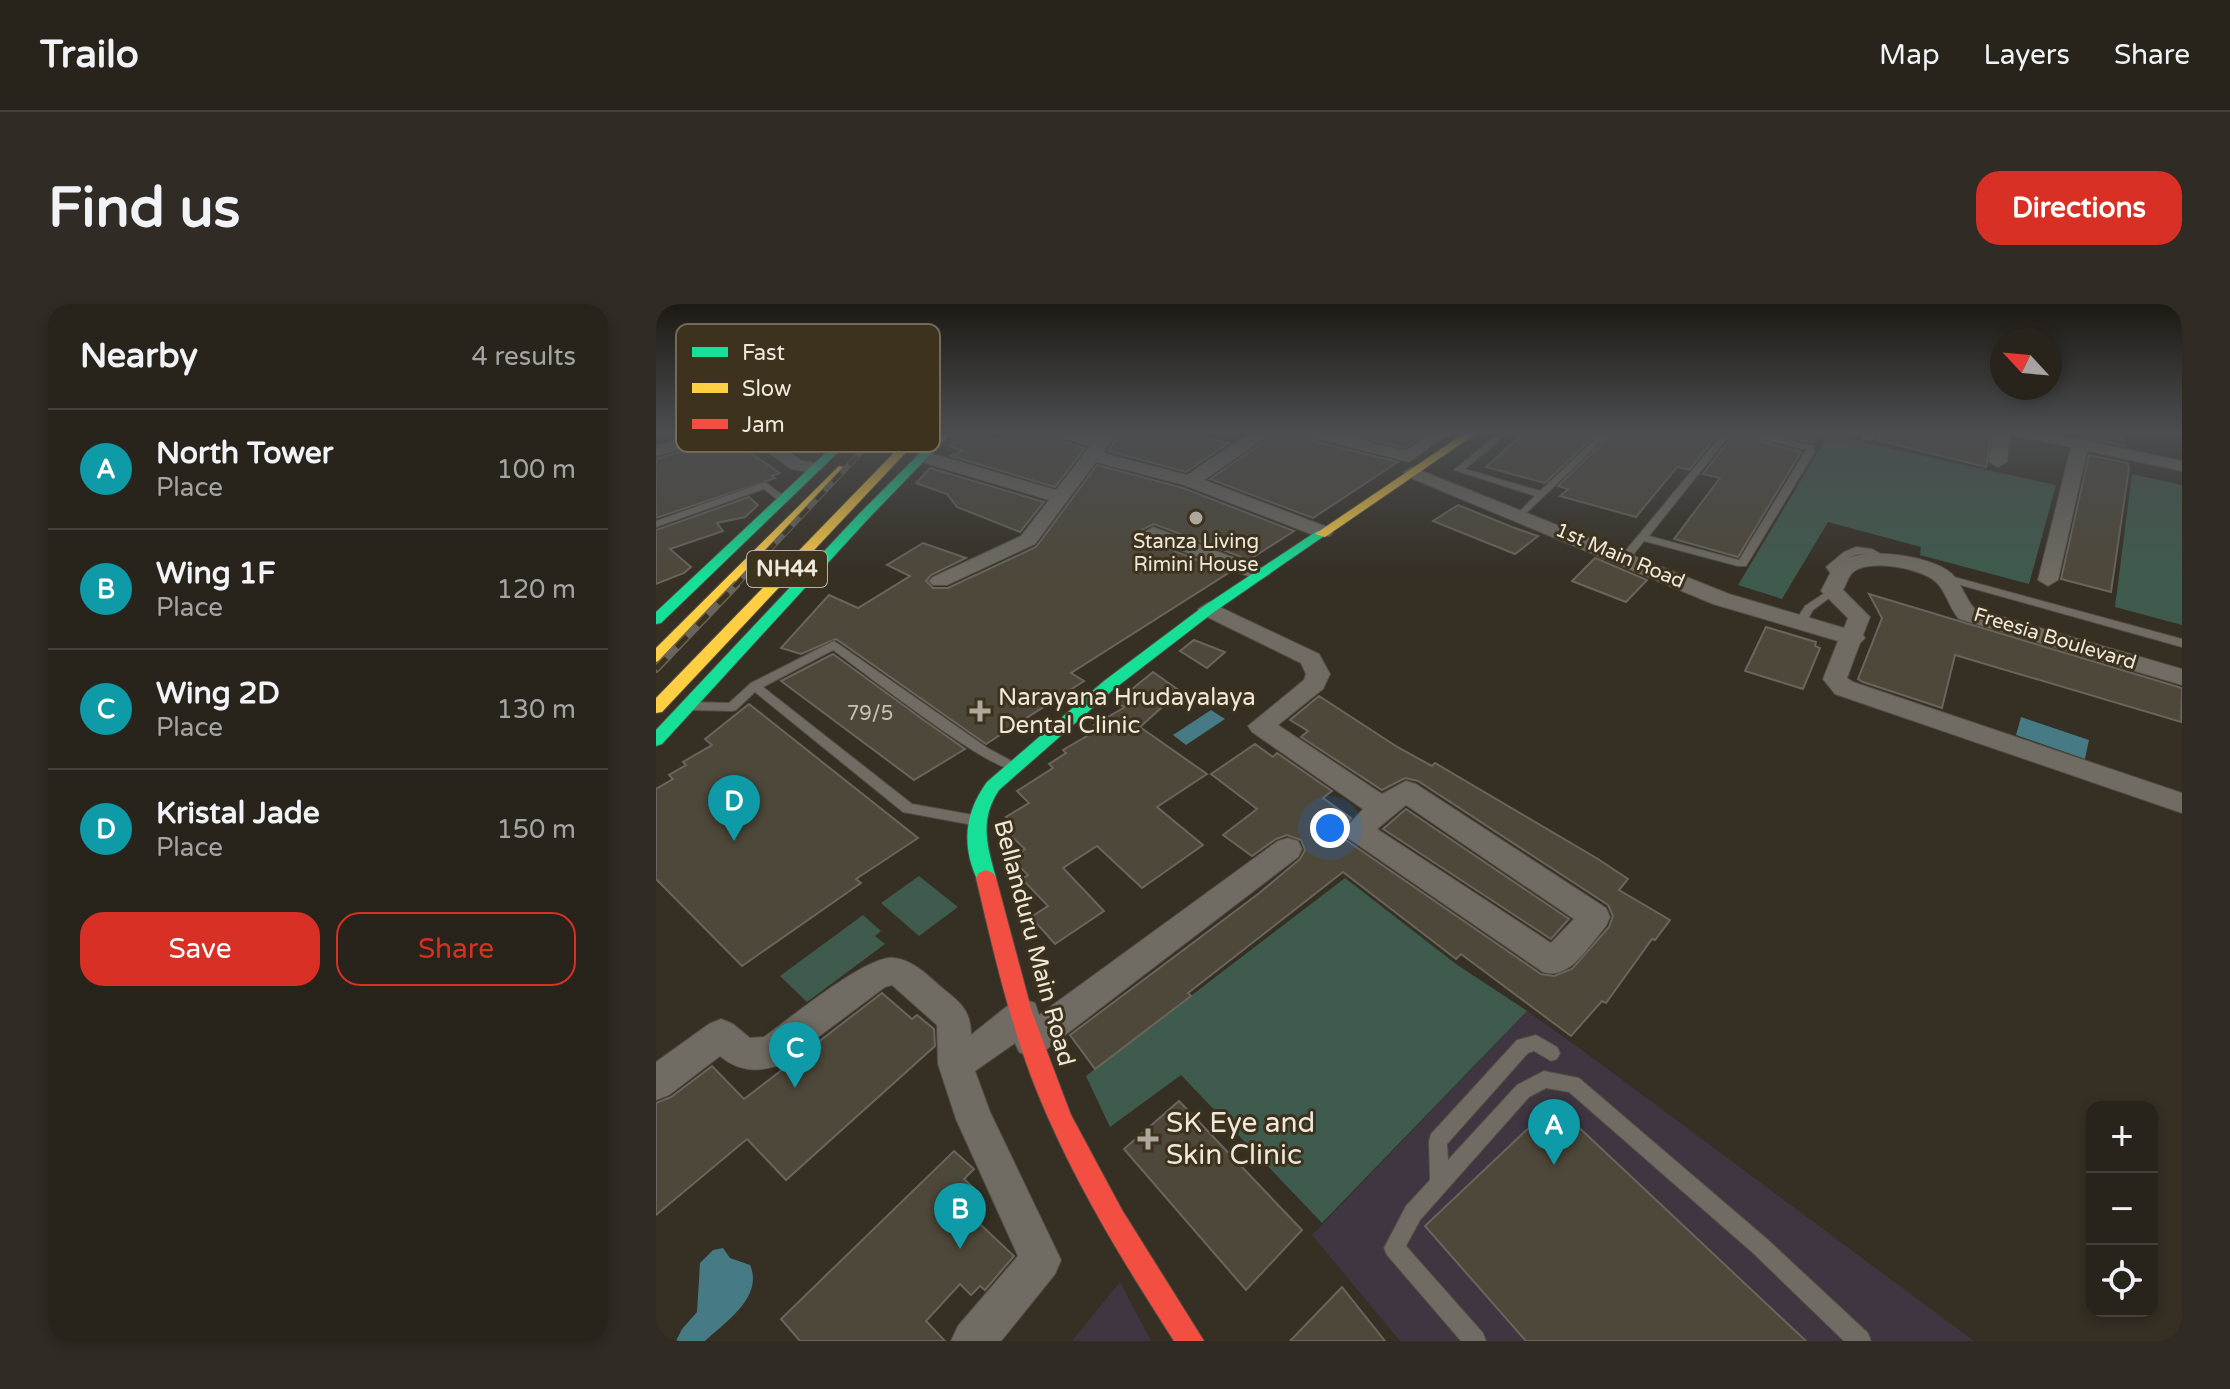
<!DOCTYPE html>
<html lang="en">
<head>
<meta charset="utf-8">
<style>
	body { margin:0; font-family:"Varela Round",sans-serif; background:#302b24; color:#f1f3f6 }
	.controls { position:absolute; right:24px; bottom:24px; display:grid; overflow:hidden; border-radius:16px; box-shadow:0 4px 12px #0003 }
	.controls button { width:72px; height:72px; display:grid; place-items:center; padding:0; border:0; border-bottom:2px solid #44403a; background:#28231b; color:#f1f3f6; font:40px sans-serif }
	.compass { position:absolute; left:1334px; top:24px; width:72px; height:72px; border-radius:50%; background:#28231b; box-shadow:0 4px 12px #0003; rotate:296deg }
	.you { position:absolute; left:674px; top:524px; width:28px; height:28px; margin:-20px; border:6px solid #fff; border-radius:50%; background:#1a73e8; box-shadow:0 0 0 12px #1a73e833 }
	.badge { display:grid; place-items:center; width:52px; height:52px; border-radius:50%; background:#d93025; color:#fff; font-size:26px; font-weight:700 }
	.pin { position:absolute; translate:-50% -66px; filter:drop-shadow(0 2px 4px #0008) }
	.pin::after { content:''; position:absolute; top:42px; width:28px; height:24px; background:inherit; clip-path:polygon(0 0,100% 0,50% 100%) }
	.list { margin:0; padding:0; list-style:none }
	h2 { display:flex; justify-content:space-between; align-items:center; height:104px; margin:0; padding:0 32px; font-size:34px }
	h2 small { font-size:26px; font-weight:400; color:#a5a4a3 }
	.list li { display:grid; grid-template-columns:52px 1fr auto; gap:24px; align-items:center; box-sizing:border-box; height:120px; padding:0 32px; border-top:2px solid #44403a }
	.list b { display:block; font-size:30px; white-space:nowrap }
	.list p { margin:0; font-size:26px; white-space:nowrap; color:#a5a4a3 }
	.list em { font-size:26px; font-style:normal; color:#a5a4a3 }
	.actions { display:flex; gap:16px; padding:24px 32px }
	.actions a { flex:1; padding:18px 0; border:2px solid #d93025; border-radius:24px; text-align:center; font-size:28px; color:#d93025 }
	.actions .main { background:#d93025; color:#fff }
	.icon { flex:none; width:44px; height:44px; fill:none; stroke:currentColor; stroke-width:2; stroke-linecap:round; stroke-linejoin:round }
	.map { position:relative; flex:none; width:1526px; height:1037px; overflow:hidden; border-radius:24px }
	header { display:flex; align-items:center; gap:48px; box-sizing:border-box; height:112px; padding:0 40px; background:#28231b; border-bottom:2px solid #44403a }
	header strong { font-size:38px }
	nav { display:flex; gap:44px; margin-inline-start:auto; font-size:28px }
	.intro { display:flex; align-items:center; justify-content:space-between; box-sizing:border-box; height:192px; padding:0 48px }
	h1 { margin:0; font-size:56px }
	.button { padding:20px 36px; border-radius:24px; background:#d93025; color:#fff; font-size:28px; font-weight:700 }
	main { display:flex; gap:48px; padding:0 48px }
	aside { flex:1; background:#28231b; border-radius:24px; box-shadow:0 4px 12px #0003 }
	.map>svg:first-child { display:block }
	.commercial { fill:#3f3641 }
	.green { fill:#3f5b4d }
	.water { fill:#467a84 }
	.building { fill:#4e483a; stroke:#6a655c; stroke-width:2 }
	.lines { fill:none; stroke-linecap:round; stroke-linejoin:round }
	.lane-casing { stroke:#524d43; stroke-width:2 }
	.street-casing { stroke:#524d43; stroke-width:2 }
	.fast-casing { stroke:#524d43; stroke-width:2 }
	.slow-casing { stroke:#524d43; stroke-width:2 }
	.jam-casing { stroke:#524d43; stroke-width:2 }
	.lane { fill:#706c63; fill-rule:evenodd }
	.street { fill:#706c63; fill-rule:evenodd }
	.fast { fill:#16e098; fill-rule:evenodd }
	.slow { fill:#ffcf43; fill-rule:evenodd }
	.jam { fill:#f24e42; fill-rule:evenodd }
	.rail-far1-casing { stroke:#69655c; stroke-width:6 }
	.rail-casing { stroke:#69655c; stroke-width:8 }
	.rail-far1 { stroke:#3c321d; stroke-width:4; stroke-dasharray:12; stroke-linecap:butt }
	.rail { stroke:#3c321d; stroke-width:5; stroke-dasharray:15; stroke-linecap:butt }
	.poi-dot { fill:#aea89c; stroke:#3c321d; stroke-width:3 }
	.labels { text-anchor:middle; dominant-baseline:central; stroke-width:6; stroke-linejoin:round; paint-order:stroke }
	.far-poi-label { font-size:20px; fill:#efe9dc; stroke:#3c321d }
	.far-street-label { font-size:20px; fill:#efe9dc; stroke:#3c321d }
	.number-label { font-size:20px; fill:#c7c1b4 }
	.shield { fill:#3c321d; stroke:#b9b2a3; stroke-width:2 }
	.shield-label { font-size:22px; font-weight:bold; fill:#efe9dc }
	.poi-label { font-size:24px; fill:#efe9dc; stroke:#3c321d; text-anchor:start }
	.street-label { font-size:24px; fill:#efe9dc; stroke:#3c321d }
	.near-poi-label { font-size:28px; fill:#efe9dc; stroke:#3c321d; text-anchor:start }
	.key { fill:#3c321d; stroke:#726956; stroke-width:2 }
	.key-label { font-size:22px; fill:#efe9dc }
</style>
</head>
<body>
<header>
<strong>Trailo</strong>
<nav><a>Map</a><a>Layers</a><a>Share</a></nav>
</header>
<div class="intro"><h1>Find us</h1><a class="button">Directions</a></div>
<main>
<aside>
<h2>Nearby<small>4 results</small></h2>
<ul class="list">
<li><span class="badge" style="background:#0f9aa8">A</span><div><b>North Tower</b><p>Place</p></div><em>100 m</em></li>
<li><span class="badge" style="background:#0f9aa8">B</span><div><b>Wing 1F</b><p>Place</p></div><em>120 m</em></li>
<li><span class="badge" style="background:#0f9aa8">C</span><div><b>Wing 2D</b><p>Place</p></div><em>130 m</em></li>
<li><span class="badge" style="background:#0f9aa8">D</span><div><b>Kristal Jade</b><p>Place</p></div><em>150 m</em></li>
</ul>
<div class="actions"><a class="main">Save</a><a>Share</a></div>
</aside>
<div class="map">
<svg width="1526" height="1037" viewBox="0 0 1526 1037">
	<rect width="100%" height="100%" fill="#352f24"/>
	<g class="commercial">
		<polygon points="871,707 926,746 1318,1037 744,1037 656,931"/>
		<polygon points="464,978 495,1037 416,1037"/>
	</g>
	<g class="green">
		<polygon points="1172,131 1400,181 1373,280 1264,251 1265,243 1172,218 1126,295 1082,281"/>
		<polygon points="1476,170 1526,181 1526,321 1459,303"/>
		<polygon points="263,572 302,603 263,632 225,599"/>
		<polygon points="689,574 800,660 871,707 666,919 525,771 454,823 430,772"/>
		<polygon points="207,611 225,627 219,632 229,640 151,698 124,672"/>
	</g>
	<g class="water">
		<polygon points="555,406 569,415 530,441 517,431"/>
		<polygon points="1365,413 1433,436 1429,455 1360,431"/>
		<path d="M67,944L74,954L94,961C108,993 69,1018 49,1037H20L26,1025L41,1008L44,959L57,946Z"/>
	</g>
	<g class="building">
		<polygon points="306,128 345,137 347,128 395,128 399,135 429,144 399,183 295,152 306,147 294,142"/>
		<polygon points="465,128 518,128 573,139 530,168 452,147"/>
		<polygon points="614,128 646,128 650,135 742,158 657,214 554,175 612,135"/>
		<polygon points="685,128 772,128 749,144"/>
		<polygon points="869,128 943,128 889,179 830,163"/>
		<polygon points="958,128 1064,128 1033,166 1021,163 980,213 904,192 912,185 902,182"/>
		<polygon points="1105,128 1163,128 1156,139"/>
		<polygon points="1225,128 1335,128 1331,160 1330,163 1221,136"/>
		<polygon points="1432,128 1466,128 1468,142 1431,134"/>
		<polygon points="1078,130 1145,148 1082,253 1018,235 1064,174 1047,170"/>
		<polygon points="72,133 124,169 116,172 119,174 0,214 0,155"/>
		<polygon points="1433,151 1472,159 1473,164 1455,288 1405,275"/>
		<polygon points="441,161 527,184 638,227 593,256 498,220 485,226 489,236 574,268 415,369 428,377 330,440 180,335 145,350 125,344 173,291 202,304 254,272 231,261 267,239 310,254 275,271 270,277 277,284 292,284 380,243"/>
		<polygon points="274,164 388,198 364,228 301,203 291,190 260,179"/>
		<polygon points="93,193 102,201 89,213 61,219 67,227 14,245 35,263 28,269 0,280 0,226"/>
		<polygon points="802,201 856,223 882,232 859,250 777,217"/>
		<polygon points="939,254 944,256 991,276 970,298 916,277"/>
		<polygon points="1213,290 1526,384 1525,418 1299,351 1286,404 1207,378 1202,375 1226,314"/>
		<polygon points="1110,323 1160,338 1159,342 1164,344 1147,385 1089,367"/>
		<polygon points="538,336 569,348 551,364 524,347"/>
		<polygon points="177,350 269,417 309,445 258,476 125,377"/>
		<polygon points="497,368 524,387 484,423 551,470 501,503 547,541 486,584 441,542 407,564 448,607 399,640 375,613 392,602 366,575 372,571 355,554 369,545 349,526 358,520 350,513 373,499 361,487 397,464 393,460 410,449 407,446 443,425 438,421 469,403 459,399"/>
		<polygon points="663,392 743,444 776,462 779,459 942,555 972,575 963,586 1014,616 999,636 996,635 950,699 946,697 915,732 805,650 800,655 687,568 532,689 535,692 439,765 414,731 602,590 644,555 649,546 645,536 631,531 620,535 596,552 567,531 601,505 555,470 599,440 617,453 621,449 676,487 667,494 695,514 685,526 690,536 885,670 898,672 916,665 953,623 957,612 952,601 762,477 749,474 726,486 645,433 652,427 634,416"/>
		<polygon points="93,400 262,534 200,575 205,579 86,662 0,575 0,485 17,475 13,471 30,461 27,458 56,441 49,435"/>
		<polygon points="750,505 913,615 895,635 727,525"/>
		<polygon points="226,689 256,715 261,711 278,725 279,742 130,876 91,835 0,911 0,799 15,793 56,762 88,795"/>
		<polygon points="523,797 646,926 590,986 468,845"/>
		<polygon points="898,800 1150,1037 870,1037 769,922"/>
		<polygon points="298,847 318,865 308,875 325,891 310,907 358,952 329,986 324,982 315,991 304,980 270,1017 289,1037 144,1037 125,1015"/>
		<polygon points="686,983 729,1037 634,1037"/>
	</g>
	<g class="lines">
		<defs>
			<g id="lane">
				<polygon points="844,128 853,128 809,165 884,187 947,128 955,128 865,214 860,211 879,192 798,166"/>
				<polygon points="1068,128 1076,128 993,232 1083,256 1150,146 1080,128 1093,128 1157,142 1158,149 1090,262 1082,262 988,237 974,255 966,255 966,251"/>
				<polygon points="109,178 129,193 129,197 123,197 108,185 0,223 0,217"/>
				<path d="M1200,243L1216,245L1225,250L1220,253C1200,247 1197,251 1181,263L1188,273L1183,276L1179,275L1170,263L1188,248Z"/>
				<polygon points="1287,270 1526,335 1526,343 1283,275 1282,273"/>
				<polygon points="1176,284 1181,287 1180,289 1157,306 1149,320 1141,320 1139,318 1149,302"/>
				<path d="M178,337L333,445L361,460L363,463L361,466C337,470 205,366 177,346L107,383L256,500L317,511L322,512L324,516L322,520L317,521L247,508L99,388L80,406L76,407L34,406L28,402L34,398L73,399L95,379Z"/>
				<polygon points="880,731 901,743 904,749 901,755 895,757 878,747 872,749 791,840 792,856 861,781 888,767 923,774 1111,935 1212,1029 1215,1037 1188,1037 1097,949 913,788 890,784 873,793 764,916 750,942 827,1029 830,1037 805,1037 731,951 728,944 750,902 774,876 773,837 775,830 861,736"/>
			</g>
			<g id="street">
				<polygon points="47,128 71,128 69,132 0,152 0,142"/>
				<polygon points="85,128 103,128 146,157 164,160 167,164 158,169 135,165"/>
				<polygon points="398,128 422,128 441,133 446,128 462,128 447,149 531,171 595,128 611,128 610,133 548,176 674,224 677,228 674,232 660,232 528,181 440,158 379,240 291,281 277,281 273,277 277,273 365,232 393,196 262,157 259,153 262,149 274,149 400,186 434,142 400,132"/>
				<polygon points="649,128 675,128 750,147 777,128 795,128 753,158 651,132"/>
				<polygon points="1206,128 1222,128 1218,135 1206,135"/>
				<polygon points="1338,128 1354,128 1351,158 1342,163 1333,158"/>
				<polygon points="1361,128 1390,128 1526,157 1526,167 1431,147 1402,276 1392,282 1382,276 1415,143 1363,132"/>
				<path d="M756,163L1073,290L1188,324L1192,314L1165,287C1170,278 1174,267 1181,260C1204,241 1274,251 1295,269C1306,279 1309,295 1319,305L1526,365V381L1303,315C1293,304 1290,287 1280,278C1265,264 1211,254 1196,269C1192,273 1190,281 1187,286L1214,313L1207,331L1209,334L1204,339L1191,374L1197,378L1526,489V509L1179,390L1167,375L1182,337L1057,300L750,172L747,168Z"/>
				<polygon points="497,223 611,266 614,270 604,276 597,274 490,233 487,229"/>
				<path d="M553,298L663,350L674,370L667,385L622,421L726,490L750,477L760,480L950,604L954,613L950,622C934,640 914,677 887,668L692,534L688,526L707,505L596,428L592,422L648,376L650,370L645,359L545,310L542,305ZM750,501L918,615L895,639L721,525Z"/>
				<path d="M632,534L642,537L646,545L642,553L387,748L375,753L363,748L359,739L319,767L334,808L405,956L399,970L345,1037H295L302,1022L362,952L300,815L282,760L281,721L236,681L229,683L126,760C103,769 83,768 64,752L13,791L0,796V758L53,720L65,715L77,720L94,734L108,733C133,715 212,650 238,654C257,656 271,671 285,683C304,698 315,706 315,731L355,699L367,695L379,699L383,711L622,537Z"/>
			</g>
			<g id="fast">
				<polygon points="192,128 203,128 5,319 0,320 0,308"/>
				<polygon points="285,128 296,128 212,215 6,440 0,442 0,426 204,209"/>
				<path d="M661,227L671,230L558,308L458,385L343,486C323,516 331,542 340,574L337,579H323C305,544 308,509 331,478L448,377L548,302Z"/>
			</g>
			<g id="slow">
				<polygon points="258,128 269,128 6,408 0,409 0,394"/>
				<polygon points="810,128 822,128 669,233 659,230"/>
				<polygon points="183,162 193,164 5,356 0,358 0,344"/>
			</g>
			<path id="jam" d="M330,566L337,569L340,574L376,708L415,811L466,906L548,1037H518C466,956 416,875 380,785C353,717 337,645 320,574L323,569Z"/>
		</defs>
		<use href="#lane" class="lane-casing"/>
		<use href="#street" class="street-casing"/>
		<use href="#fast" class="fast-casing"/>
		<use href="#slow" class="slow-casing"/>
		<use href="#jam" class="jam-casing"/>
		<use href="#lane" class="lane"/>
		<use href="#street" class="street"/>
		<use href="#fast" class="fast"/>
		<use href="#slow" class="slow"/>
		<use href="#jam" class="jam"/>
		<defs>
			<polyline id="rail-far1" points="78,283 224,128"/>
			<polyline id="rail" points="0,365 80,281"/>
		</defs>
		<use href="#rail-far1" class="rail-far1-casing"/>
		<use href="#rail" class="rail-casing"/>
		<use href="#rail-far1" class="rail-far1"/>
		<use href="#rail" class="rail"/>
	</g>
	<linearGradient id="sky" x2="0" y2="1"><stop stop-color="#1d1a14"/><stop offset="0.47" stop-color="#4b4d50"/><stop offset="1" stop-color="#4b4d50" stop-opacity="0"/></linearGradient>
	<rect width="1526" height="273" fill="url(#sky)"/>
	<g class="poi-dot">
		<circle cx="540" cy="214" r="8"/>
		<path d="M320 395h8v8h8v8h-8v8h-8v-8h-8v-8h8z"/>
		<path d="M488 823h8v8h8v8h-8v8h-8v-8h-8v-8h8z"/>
	</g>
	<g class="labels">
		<g class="far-poi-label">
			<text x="540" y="238">Stanza Living<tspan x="540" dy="23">Rimini House</tspan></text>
		</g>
		<g class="far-street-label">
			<text transform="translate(964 252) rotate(23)">1st Main Road</text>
			<text transform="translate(1399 335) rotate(17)">Freesia Boulevard</text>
		</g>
		<g class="number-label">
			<text x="214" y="410">79/5</text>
		</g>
		<rect class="shield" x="91" y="247" width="80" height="36" rx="6"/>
		<g class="shield-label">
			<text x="131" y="265">NH44</text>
		</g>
		<g class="poi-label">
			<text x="342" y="393">Narayana Hrudayalaya<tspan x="342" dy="28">Dental Clinic</tspan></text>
		</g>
		<g class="street-label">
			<text transform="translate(378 639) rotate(75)">Bellanduru Main Road</text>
		</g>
		<g class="near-poi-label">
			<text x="510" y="819">SK Eye and<tspan x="510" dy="32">Skin Clinic</tspan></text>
		</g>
	</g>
	<rect x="20" y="20" width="264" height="128" rx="12" class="key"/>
	<rect x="36" y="43" width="36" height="10" fill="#16e098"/>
	<rect x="36" y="79" width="36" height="10" fill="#ffcf43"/>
	<rect x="36" y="115" width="36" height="10" fill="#f24e42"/>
	<g class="key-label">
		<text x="86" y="56">Fast</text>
		<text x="86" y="92">Slow</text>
		<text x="86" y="128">Jam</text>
	</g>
</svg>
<div class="controls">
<button>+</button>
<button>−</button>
<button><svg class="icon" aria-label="locate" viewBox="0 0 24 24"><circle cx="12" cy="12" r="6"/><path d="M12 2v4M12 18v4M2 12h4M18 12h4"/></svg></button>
</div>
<svg class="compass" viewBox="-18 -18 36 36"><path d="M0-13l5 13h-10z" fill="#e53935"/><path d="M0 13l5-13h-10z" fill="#a5a4a3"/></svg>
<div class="you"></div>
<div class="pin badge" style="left:898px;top:861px;background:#0f9aa8">A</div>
<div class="pin badge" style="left:304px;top:945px;background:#0f9aa8">B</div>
<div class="pin badge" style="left:139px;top:784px;background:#0f9aa8">C</div>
<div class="pin badge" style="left:78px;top:537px;background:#0f9aa8">D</div>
</div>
</main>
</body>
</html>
